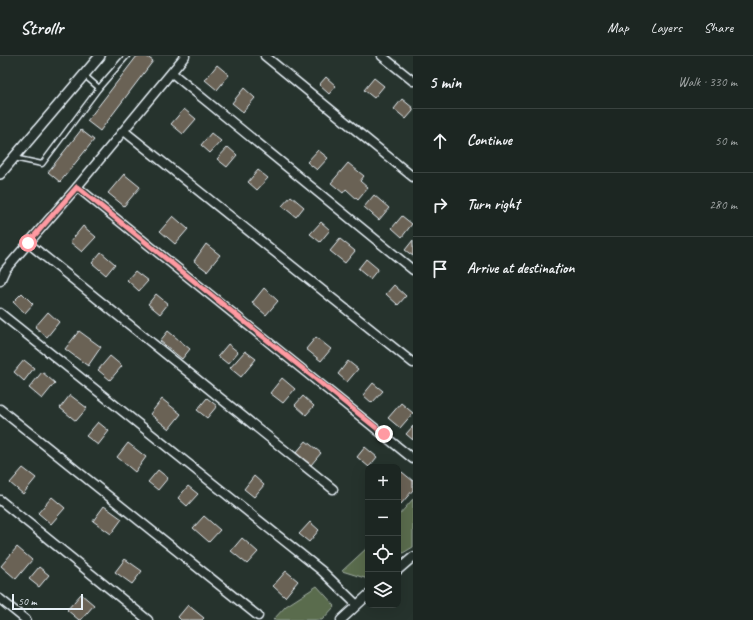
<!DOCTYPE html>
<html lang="en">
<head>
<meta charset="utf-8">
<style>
	body { margin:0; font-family:Caveat,sans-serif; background:#252e2a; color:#f1f3f6 }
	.controls { position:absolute; right:12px; bottom:12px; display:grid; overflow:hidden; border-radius:8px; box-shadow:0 4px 16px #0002 }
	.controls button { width:36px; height:36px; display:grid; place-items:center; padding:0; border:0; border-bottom:1px solid #3a4340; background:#1c2622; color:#f1f3f6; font:20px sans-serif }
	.scale { position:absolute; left:12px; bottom:10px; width:71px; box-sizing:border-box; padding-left:4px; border:2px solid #e8f1f8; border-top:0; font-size:11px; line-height:14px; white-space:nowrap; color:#e8f1f8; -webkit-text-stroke:3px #26332d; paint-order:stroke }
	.stop { position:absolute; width:12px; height:12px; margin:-9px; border:3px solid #ff9aa2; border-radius:50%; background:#fff }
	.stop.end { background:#ff9aa2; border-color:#fff; box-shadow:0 1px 4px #0008 }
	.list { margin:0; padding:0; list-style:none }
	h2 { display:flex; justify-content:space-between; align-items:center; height:52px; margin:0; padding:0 16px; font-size:17px }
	h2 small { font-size:13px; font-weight:400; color:#a0a5a5 }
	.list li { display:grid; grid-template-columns:26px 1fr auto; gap:12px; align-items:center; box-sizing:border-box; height:64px; padding:0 16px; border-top:1px solid #3a4340 }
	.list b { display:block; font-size:15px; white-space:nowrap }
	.list em { font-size:13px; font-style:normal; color:#a0a5a5 }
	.icon { flex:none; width:22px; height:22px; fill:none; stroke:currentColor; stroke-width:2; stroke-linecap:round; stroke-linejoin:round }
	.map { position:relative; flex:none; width:413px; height:564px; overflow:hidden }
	header { display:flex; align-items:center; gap:24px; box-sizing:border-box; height:56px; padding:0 20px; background:#1c2622; border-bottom:1px solid #3a4340 }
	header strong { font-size:19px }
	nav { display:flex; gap:22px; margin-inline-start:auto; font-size:14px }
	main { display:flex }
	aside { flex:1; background:#1c2622 }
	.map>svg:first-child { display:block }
	.green { fill:#5a6c4e; stroke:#a1aea3 }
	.building { fill:#6b6254; stroke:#e8f1f8 }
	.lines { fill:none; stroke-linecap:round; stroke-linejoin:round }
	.service-casing { stroke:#e8f1f8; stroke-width:7 }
	.minor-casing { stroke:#e8f1f8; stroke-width:11 }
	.tertiary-casing { stroke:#e8f1f8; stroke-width:12 }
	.service { stroke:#26332d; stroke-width:4 }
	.minor { stroke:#26332d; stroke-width:8 }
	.tertiary { stroke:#26332d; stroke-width:9 }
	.route { stroke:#ff9aa2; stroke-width:5 }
</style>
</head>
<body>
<header>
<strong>Strollr</strong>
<nav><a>Map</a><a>Layers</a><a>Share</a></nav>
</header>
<main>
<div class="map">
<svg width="413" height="564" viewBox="0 0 413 564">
	<rect width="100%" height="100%" fill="#26332d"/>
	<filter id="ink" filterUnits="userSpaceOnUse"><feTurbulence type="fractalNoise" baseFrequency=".025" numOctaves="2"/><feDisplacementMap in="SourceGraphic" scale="8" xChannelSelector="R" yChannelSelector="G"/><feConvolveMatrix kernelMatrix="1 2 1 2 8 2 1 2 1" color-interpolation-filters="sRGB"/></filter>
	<g filter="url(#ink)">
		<g class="green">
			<polygon points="413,443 413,491 398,500 398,460"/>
			<polygon points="368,491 368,523 342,515"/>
			<polygon points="317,530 335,550 322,564 273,564 286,550"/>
		</g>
		<g class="building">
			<polygon points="137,0 146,0 153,5 100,75 87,65"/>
			<polygon points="217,9 229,19 217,34 205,24"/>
			<polygon points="326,21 336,30 329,38 319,29"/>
			<polygon points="374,22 384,30 374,42 364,34"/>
			<polygon points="244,32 255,42 243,56 232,47"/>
			<polygon points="402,43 413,52 413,55 406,63 394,53"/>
			<polygon points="184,53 196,63 183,78 171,68"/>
			<polygon points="81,74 94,84 60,126 48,116"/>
			<polygon points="211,77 221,85 210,97 201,89"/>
			<polygon points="228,91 237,99 227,111 217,103"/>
			<polygon points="318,94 328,102 317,114 307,106"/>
			<polygon points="348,107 364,120 360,125 368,132 358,144 346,133 343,137 331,127"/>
			<polygon points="258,114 268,122 257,134 248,126"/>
			<polygon points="124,118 140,131 124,150 108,137"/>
			<polygon points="374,139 389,152 379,164 364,151"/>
			<polygon points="291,140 304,151 296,161 282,150"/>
			<polygon points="173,160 188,173 175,188 160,175"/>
			<polygon points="402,160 412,168 402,181 392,172"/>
			<polygon points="321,166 330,174 320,186 310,178"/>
			<polygon points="83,170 96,181 82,196 70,186"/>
			<polygon points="340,183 355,195 345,207 330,195"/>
			<polygon points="413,184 413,200 405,194"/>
			<polygon points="206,188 220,199 207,215 194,205"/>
			<polygon points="101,196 115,208 106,219 92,207"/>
			<polygon points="366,203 378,213 370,223 358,213"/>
			<polygon points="135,215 148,225 139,235 127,224"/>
			<polygon points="394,229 406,240 398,249 386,238"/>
			<polygon points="264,232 278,245 266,259 252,247"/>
			<polygon points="22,237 33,248 25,257 13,246"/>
			<polygon points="156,238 168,248 160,258 148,248"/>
			<polygon points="48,256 59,266 47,281 35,271"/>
			<polygon points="79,275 101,291 88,310 65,293"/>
			<polygon points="168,275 190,293 182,303 160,285"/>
			<polygon points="316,281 331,293 321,305 306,293"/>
			<polygon points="228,288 238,296 228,308 218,300"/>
			<polygon points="245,295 256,303 241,321 230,312"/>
			<polygon points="110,300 122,310 110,324 98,314"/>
			<polygon points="24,304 34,312 24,325 14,316"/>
			<polygon points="348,305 358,313 347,326 338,318"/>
			<polygon points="42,316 55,327 42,343 29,332"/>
			<polygon points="282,322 295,333 283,347 270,337"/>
			<polygon points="373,327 383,335 372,347 363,339"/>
			<polygon points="70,339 87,352 76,365 60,352"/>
			<polygon points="303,340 314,350 306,359 295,349"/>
			<polygon points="207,342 217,350 207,362 197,354"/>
			<polygon points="162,343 181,358 169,373 150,358"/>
			<polygon points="401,347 413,357 400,372 388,362"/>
			<polygon points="98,366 109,375 98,389 86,380"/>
			<polygon points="413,370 413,384 406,378"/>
			<polygon points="306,385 321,397 311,409 296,397"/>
			<polygon points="128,387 146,401 135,416 117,401"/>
			<polygon points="365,391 377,401 369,411 357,401"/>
			<polygon points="23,412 36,422 23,438 10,427"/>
			<polygon points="158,414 168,422 158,434 148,426"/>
			<polygon points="402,416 413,425 413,434 401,448 398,446 398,420"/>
			<polygon points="254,420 264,429 254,441 244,433"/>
			<polygon points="188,430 198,438 187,450 178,442"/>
			<polygon points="52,441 65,452 51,468 38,457"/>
			<polygon points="104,450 122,463 111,478 93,465"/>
			<polygon points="204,460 220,474 209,486 193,472"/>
			<polygon points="310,466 319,474 309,486 299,478"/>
			<polygon points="242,482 258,496 247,508 231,495"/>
			<polygon points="17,491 32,504 16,523 1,510"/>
			<polygon points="125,503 142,515 132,528 115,516"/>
			<polygon points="39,511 49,519 39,531 29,523"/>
			<polygon points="286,515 298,525 285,541 273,530"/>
			<polygon points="81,538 94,549 81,564 79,564 67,554"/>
			<polygon points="188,549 204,562 202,564 181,564 178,561"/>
		</g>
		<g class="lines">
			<defs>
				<g id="service">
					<polyline points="84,19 99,32"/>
					<polyline points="14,102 42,108 99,32 127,0"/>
				</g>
				<g id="minor">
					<polyline points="265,0 413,121"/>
					<polyline points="382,0 413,25"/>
					<polyline points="172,17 413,214"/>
					<polyline points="124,75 413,307"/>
					<polyline points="77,131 413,403"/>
					<polyline points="28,187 333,433"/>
					<polyline points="0,225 5,214 77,131 185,0"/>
					<polyline points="0,257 322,515 357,549"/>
					<polyline points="0,353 258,560"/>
					<polyline points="0,444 148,564"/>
					<polyline points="398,514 413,501"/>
					<polyline points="0,543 26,564"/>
					<polyline points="341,564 368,539"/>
				</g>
				<polyline id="tertiary" points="0,118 100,0"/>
			</defs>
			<use href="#service" class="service-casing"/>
			<use href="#minor" class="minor-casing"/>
			<use href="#tertiary" class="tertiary-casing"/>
			<use href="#service" class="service"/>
			<use href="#minor" class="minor"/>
			<use href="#tertiary" class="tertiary"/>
		</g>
	</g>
	<g class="lines" filter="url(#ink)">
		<polyline class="route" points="28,187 77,131 384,378"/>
	</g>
</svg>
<div class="controls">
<button>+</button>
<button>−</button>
<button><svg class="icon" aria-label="locate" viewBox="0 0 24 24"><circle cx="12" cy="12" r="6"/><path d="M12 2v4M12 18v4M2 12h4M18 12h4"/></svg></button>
<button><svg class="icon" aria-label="layers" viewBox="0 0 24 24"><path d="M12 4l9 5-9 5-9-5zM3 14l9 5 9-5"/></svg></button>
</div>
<div class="scale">50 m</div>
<div class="stop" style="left:28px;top:187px"></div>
<div class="stop end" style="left:384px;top:378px"></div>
</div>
<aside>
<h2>5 min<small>Walk · 330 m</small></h2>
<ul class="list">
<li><svg class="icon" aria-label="ahead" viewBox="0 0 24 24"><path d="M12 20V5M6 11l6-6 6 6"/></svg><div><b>Continue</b></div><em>50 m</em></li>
<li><svg class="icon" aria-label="right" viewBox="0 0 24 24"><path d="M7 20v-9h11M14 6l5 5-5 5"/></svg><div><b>Turn right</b></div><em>280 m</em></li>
<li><svg class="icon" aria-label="arrive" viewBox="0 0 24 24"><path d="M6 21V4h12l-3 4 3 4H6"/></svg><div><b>Arrive at destination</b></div></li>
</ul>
</aside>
</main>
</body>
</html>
